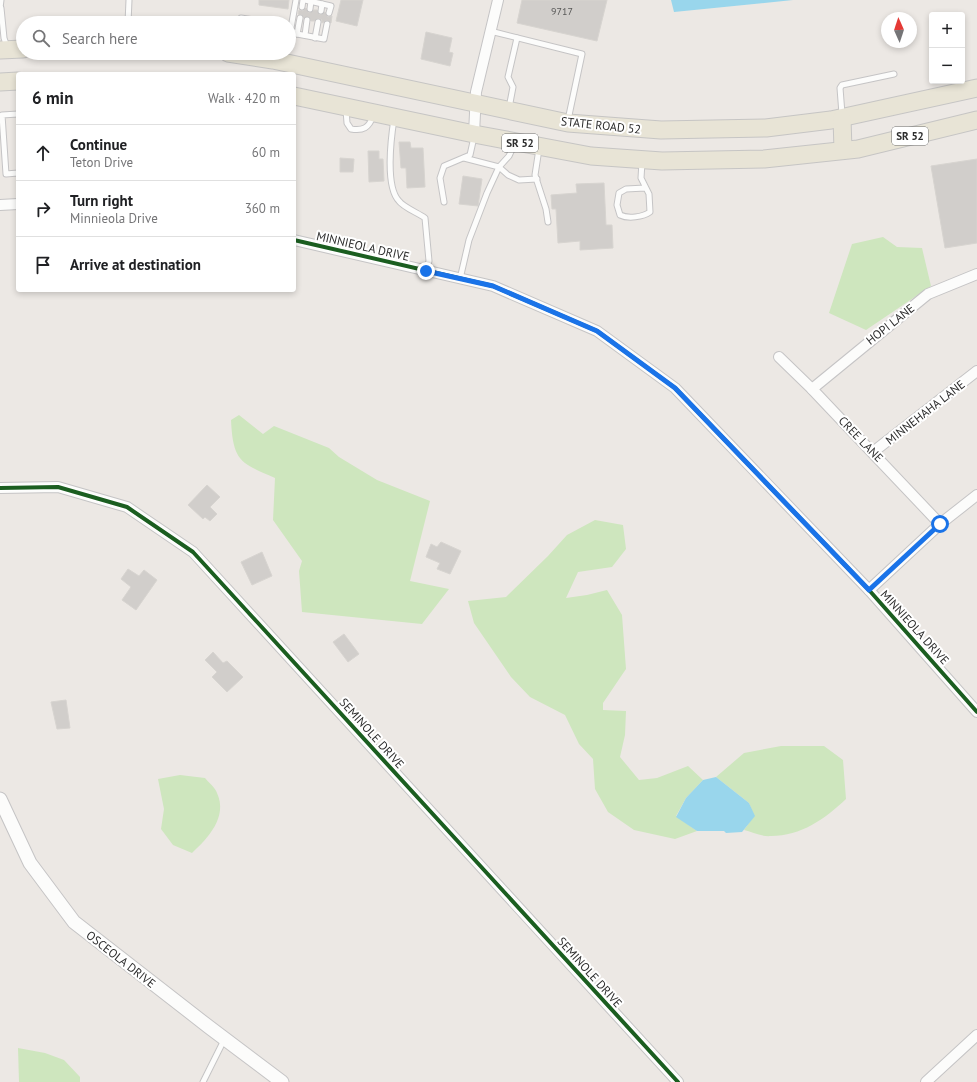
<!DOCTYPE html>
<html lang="en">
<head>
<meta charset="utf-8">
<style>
	body { margin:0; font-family:"PT Sans",sans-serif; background:#f6f6f6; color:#202124 }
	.controls { position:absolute; right:12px; top:12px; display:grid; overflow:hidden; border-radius:4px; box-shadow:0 2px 6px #0003 }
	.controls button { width:36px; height:36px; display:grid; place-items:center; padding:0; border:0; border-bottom:1px solid #e0e0e0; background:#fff; color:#202124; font:20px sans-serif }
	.compass { position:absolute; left:881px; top:12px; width:36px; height:36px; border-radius:50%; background:#fff; box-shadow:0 2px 6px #0003; rotate:357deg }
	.stop { position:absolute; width:12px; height:12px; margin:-9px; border:3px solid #1a73e8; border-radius:50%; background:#fff }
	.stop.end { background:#1a73e8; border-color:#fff; box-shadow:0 1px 4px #0008 }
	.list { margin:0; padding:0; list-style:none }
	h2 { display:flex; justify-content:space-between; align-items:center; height:52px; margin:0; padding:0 16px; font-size:17px }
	h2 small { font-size:13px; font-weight:400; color:#757577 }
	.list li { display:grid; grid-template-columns:26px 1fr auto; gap:12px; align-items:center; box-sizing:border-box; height:56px; padding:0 16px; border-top:1px solid #e0e0e0 }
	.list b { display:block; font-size:15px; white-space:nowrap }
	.list p { margin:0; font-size:13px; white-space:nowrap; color:#757577 }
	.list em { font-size:13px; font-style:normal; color:#757577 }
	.icon { flex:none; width:22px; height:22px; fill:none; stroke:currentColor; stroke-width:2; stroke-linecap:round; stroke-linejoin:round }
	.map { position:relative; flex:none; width:977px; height:1082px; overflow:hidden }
	.search { position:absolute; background:#fff; box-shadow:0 2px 6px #0003; left:16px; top:16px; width:280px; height:44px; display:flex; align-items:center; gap:10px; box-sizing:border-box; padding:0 14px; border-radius:22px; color:#757577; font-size:15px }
	.panel { position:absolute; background:#fff; box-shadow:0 2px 6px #0003; left:16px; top:72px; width:280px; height:220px; border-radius:4px }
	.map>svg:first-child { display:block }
	.green { fill:#cee6be }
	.water { fill:#99d6ec }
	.building { fill:#d1cecb; stroke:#d7d4d0 }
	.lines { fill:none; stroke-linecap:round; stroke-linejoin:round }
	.service-casing { stroke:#c5c4c5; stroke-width:7 }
	.minor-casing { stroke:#c5c4c5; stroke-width:12 }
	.tertiary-casing { stroke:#c5c4c5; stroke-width:15 }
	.primary-casing { stroke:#c6c5c4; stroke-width:19 }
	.service { stroke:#fcfcfb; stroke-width:5 }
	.minor { stroke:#fcfcfb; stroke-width:10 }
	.tertiary { stroke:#fcfcfb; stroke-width:13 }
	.primary { stroke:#e8e4d6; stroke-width:17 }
	.cycleway-casing { stroke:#fff; stroke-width:6 }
	.cycleway { stroke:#1b5e20; stroke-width:4 }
	.route { stroke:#1a73e8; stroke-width:5 }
	.labels { text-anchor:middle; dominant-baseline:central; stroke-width:4; stroke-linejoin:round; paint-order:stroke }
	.number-label { font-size:10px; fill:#585857 }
	.shield { fill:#fff; stroke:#6d6d6d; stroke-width:1 }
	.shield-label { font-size:11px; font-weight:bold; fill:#2e2e2e }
	.street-label { font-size:12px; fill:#2e2e2e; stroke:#fff }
</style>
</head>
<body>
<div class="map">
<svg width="977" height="1082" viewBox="0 0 977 1082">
	<rect width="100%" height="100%" fill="#ece8e4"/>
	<g class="green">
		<polygon points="883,237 897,247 922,248 931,286 866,330 829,313 852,244"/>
		<path d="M239,415L263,434L274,426L329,448L339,457L377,480L430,501L410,581L449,589L422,624L302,612L299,571L302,561L273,520L275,478C240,463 233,461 231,420Z"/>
		<polygon points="595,520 623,525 626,549 612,567 578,572 566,598 587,595 607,590 622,615 626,669 603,703 603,710 626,711 625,735 620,757 639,780 657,778 688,766 703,780 686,798 676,816 697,831 675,839 634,830 608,812 595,789 593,759 579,744 565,715 530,697 511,677 474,623 468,601 506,597 548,556 567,535"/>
		<path d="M781,746H824L843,760L846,799C825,819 801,836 771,836C762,837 752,832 744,830L754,816L749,803L716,777L744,753Z"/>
		<path d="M180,775L205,778C208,782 215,787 217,793C228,817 208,838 192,853L173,845L161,829L164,809L158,779Z"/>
		<polygon points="18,1048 45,1053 64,1060 80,1077 80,1082 19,1082"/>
	</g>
	<g class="water">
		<polygon points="671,0 793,0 674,12"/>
		<polygon points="716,777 749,803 755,816 742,832 726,833 724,831 697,831 676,817 686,798 703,780"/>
	</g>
	<g class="building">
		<polygon points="259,0 289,0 288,9 259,5"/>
		<polygon points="341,0 363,0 357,26 336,21"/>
		<polygon points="522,0 607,0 597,41 517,23"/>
		<polygon points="306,8 309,13 314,10 317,10 320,15 325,12 328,17 332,16 331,23 327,20 322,23 322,20 318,18 314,21 311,21 309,17 304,18 302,15 298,14 299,10 303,11"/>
		<polygon points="426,32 452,38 449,52 453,53 450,66 421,59"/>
		<polygon points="399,142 410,142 411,148 423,148 425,187 407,188 406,168 401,168"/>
		<polygon points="368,151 379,151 379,159 383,159 384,181 369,182"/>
		<polygon points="340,158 354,159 353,172 340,172"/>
		<polygon points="977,159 977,243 945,248 931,166"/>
		<polygon points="463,176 482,179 478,206 459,204"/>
		<polygon points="604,183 606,225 612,225 613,248 580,250 580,241 558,243 556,209 552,209 551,195 577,193 576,184"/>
		<polygon points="207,485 220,497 210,507 217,514 210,521 205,517 203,519 188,505"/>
		<polygon points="441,542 461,551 450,574 437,569 440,563 426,557 431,544 437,547"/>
		<polygon points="262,552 272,576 252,585 241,562"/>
		<polygon points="128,569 139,576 144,570 157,580 136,610 122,600 131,587 121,579"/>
		<polygon points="344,634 359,654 348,662 333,642"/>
		<polygon points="213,652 223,663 227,661 243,677 227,692 212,677 217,672 205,660"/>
		<polygon points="66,700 70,728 57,729 51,702"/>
	</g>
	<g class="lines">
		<defs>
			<g id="service">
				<polyline points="305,0 331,6 329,13"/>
				<polyline points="302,7 303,0"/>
				<polyline points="0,8 1,0"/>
				<polyline points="1,8 4,38 7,47"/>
				<polyline points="310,9 311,1"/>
				<polyline points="321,11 322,4"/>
				<polyline points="241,18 275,23"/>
				<polyline points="128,23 129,0"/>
				<polyline points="289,29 297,34 324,39 327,24"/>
				<polyline points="490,31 582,54 568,120"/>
				<polyline points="297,34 300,18"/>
				<polyline points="305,35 307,20"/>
				<polyline points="315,38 318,22"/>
				<polyline points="289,39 296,0"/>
				<polyline points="509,108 513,87 508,77 517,38"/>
				<path d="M346,110L347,123L351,129C363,131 369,128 373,116"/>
				<polyline points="18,114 2,115 6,174 18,173"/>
				<polyline points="842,114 840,88 842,85 894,74"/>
				<path d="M394,119C391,138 385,187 399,201C403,207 418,213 425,218L429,261L426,271"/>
				<polyline points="539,149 535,175 546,209 548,222"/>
				<polyline points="464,158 499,167 508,175 519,180 537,179"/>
				<path d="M642,162L641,178L649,194L650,212C643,217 628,219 620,215L617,205L619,193L626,189L645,188"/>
				<polyline points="444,202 440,178 444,166 470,155 474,137"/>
				<polyline points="460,279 469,240 487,193 499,167 509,156 514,145"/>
				<polyline points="203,1082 224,1040"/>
			</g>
			<g id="minor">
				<polyline points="474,134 476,92 498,0"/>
				<polyline points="0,205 18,204"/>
				<polyline points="294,240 493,286 597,331 675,388 869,590 977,712"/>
				<polyline points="779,357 812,389 940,524"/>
				<polyline points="812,389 928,294 977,274"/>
				<polyline points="873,452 977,371"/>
				<polyline points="0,488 58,487 127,507 193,552 678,1082"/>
				<polyline points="869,590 940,524 977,495"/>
				<polyline points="926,1082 977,1035"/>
			</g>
			<polyline id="tertiary" points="0,799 30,863 74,922 209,1027 282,1082"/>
			<g id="primary">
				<polyline points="0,50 23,49"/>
				<polyline points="228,53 273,60 568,123 661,130 766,128 831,120 977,88"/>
				<polyline points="0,82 18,81"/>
				<polyline points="294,96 474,134 591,156 662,161 764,159 858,149 977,120"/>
				<polyline points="842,118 843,150"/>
			</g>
		</defs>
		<use href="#service" class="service-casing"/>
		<use href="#minor" class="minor-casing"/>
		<use href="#tertiary" class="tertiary-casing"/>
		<use href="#primary" class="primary-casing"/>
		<use href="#service" class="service"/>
		<use href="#minor" class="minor"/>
		<use href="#tertiary" class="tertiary"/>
		<use href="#primary" class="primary"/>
		<defs>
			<g id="cycleway">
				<polyline points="294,240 493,286 597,331 675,388 869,590 977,712"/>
				<polyline points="0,488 58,487 127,507 193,552 678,1082"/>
			</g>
		</defs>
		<use href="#cycleway" class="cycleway-casing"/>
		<use href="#cycleway" class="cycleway"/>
	</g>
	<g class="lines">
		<polyline class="route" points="426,271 493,286 597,331 675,388 869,590 940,524"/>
	</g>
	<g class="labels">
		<g class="number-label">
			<text x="562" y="11">9717</text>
		</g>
		<g class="shield">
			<rect x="892" y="127" width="36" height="18" rx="3"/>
			<rect x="502" y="134" width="36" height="18" rx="3"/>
		</g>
		<g class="shield-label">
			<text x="910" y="136">SR 52</text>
			<text x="520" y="143">SR 52</text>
		</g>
		<g class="street-label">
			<text transform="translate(601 125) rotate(6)">STATE ROAD 52</text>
			<text transform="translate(363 246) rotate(13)">MINNIEOLA DRIVE</text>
			<text transform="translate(890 324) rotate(-38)">HOPI LANE</text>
			<text transform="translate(925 412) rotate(-38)">MINNEHAHA LANE</text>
			<text transform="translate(861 439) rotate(46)">CREE LANE</text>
			<text transform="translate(915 627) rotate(48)">MINNIEOLA DRIVE</text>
			<text transform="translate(372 733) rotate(48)">SEMINOLE DRIVE</text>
			<text transform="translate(121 959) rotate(38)">OSCEOLA DRIVE</text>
			<text transform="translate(590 972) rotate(48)">SEMINOLE DRIVE</text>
		</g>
	</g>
</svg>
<div class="controls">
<button>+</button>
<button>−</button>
</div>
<svg class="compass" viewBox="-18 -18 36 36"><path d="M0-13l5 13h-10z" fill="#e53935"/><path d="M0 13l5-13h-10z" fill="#757577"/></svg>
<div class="stop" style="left:940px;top:524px"></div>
<div class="stop end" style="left:426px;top:271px"></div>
<div class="search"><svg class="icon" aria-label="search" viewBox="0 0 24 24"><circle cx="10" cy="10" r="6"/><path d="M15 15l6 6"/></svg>Search here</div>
<section class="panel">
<h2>6 min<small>Walk · 420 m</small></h2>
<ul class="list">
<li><svg class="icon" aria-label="ahead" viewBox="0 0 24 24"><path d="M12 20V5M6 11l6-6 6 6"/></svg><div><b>Continue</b><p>Teton Drive</p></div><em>60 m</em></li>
<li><svg class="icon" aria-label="right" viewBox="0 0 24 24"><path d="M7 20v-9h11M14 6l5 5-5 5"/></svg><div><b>Turn right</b><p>Minnieola Drive</p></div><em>360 m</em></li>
<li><svg class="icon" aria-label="arrive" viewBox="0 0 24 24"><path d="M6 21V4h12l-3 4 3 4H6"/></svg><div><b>Arrive at destination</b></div></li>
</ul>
</section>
</div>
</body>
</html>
